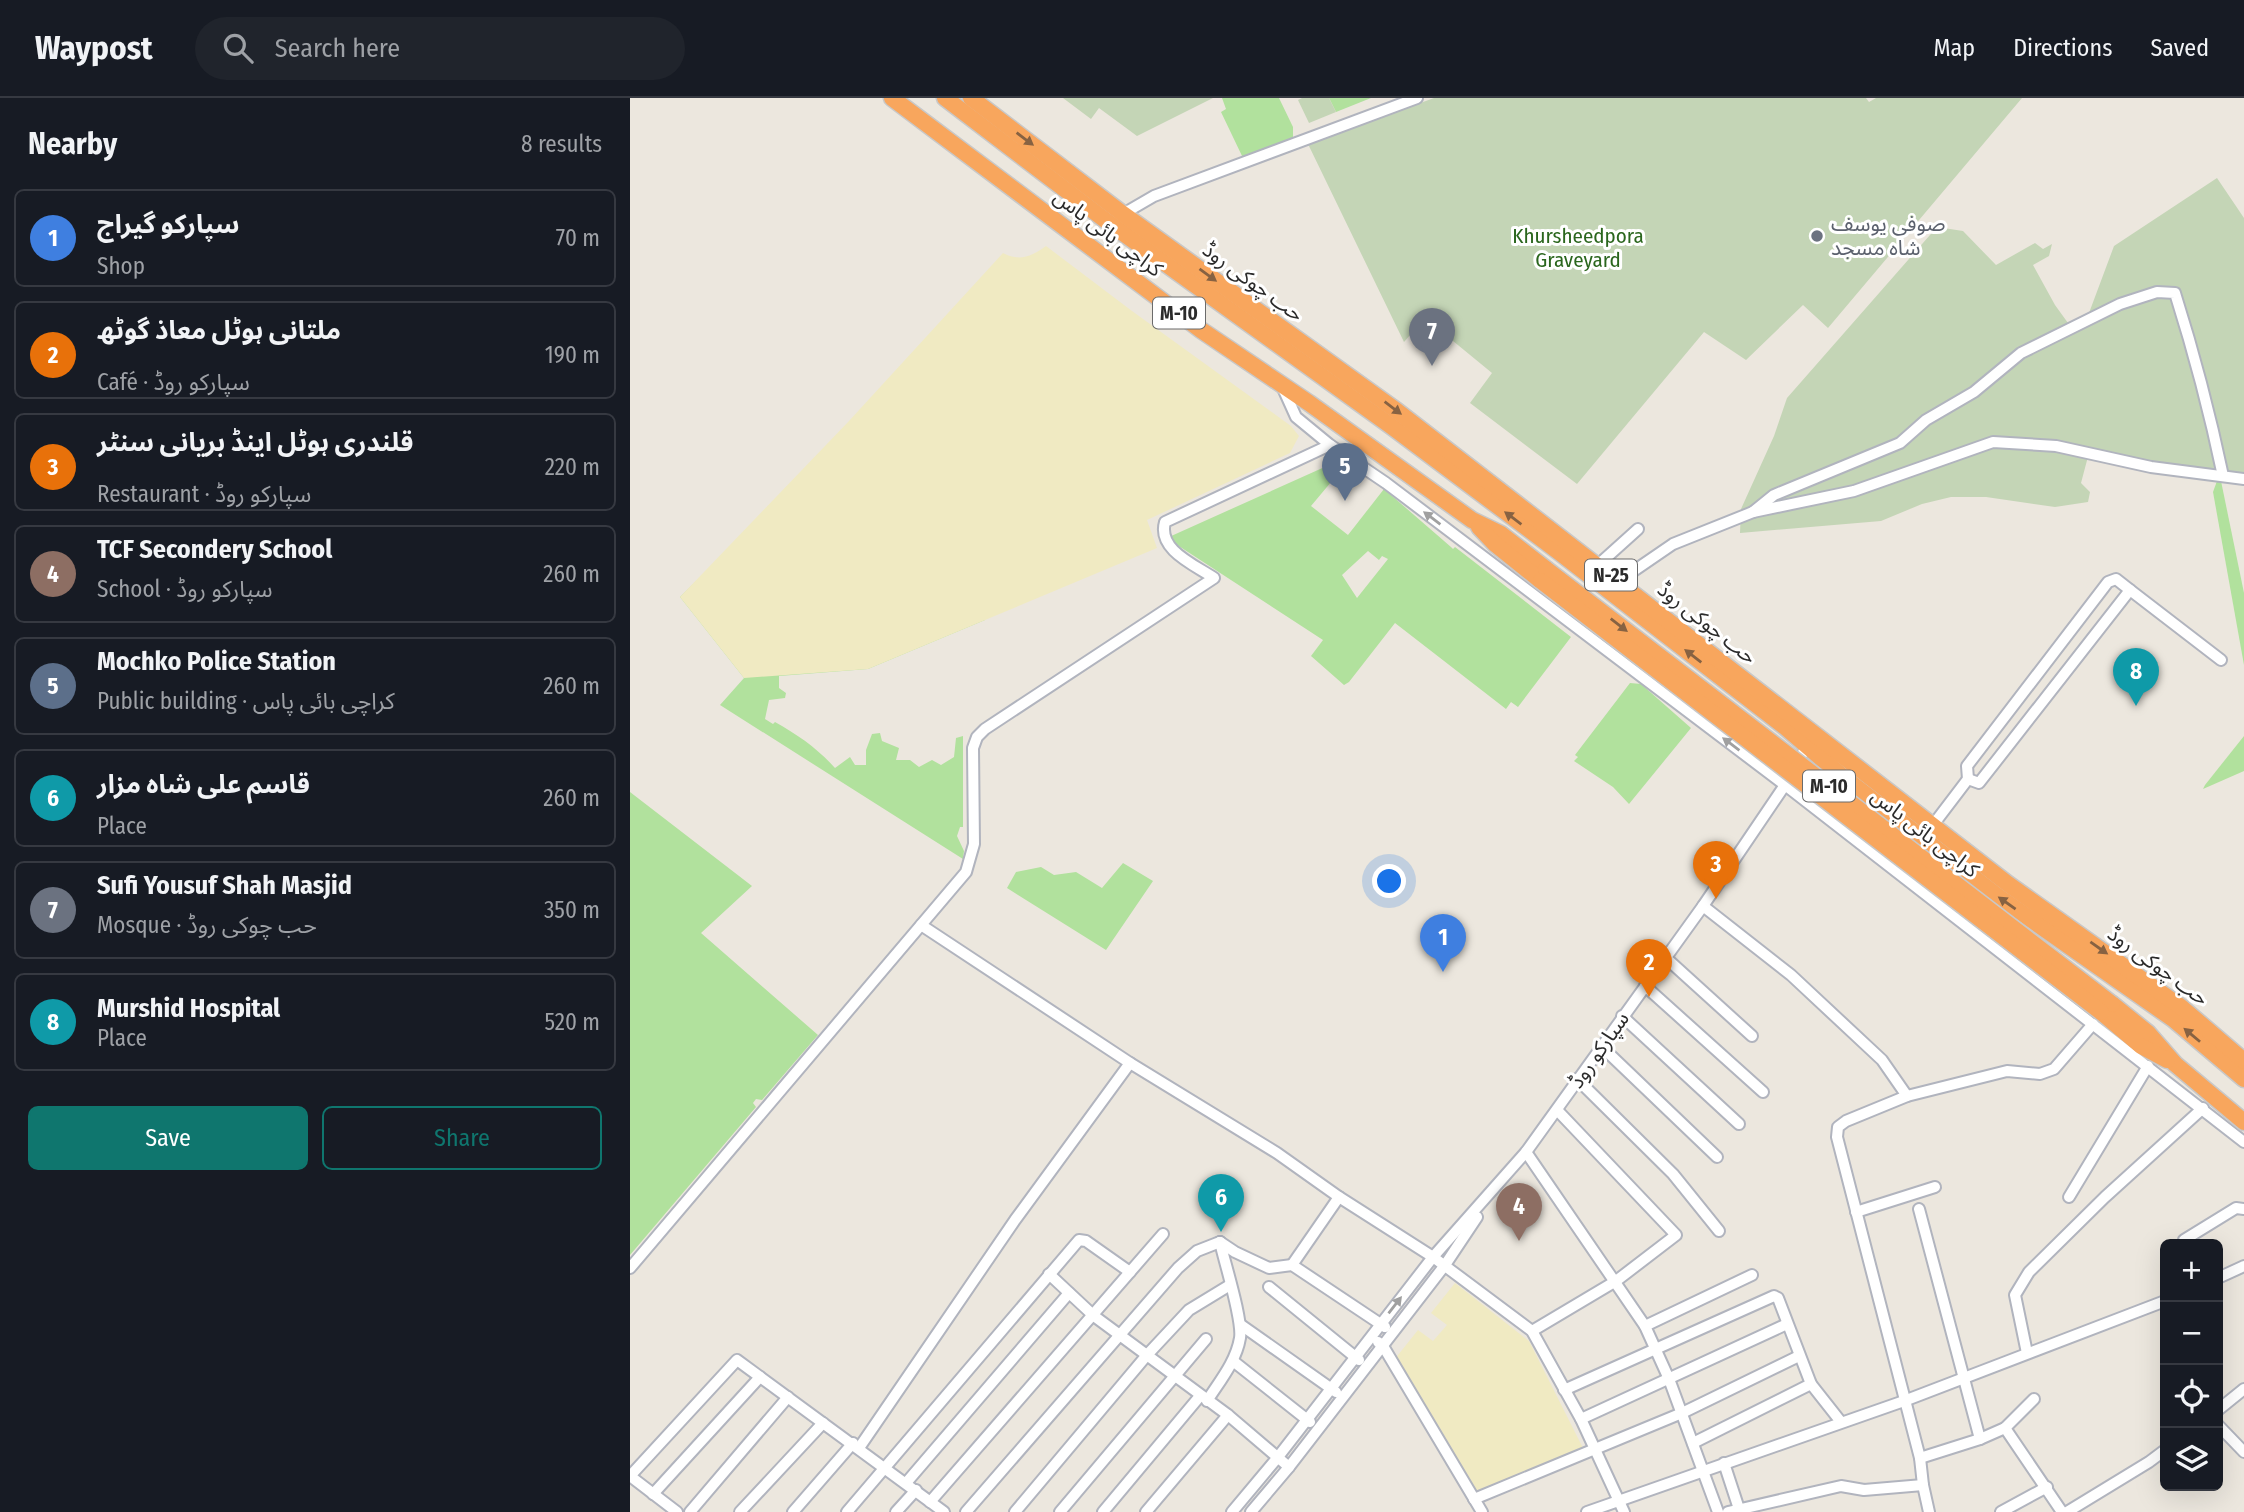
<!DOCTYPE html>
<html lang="en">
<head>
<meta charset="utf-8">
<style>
	body { margin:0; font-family:"Fira Sans Condensed","Noto Sans Arabic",sans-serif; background:#20242c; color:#f1f3f6 }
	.controls { position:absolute; right:21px; bottom:21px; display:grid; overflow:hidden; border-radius:10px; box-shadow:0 7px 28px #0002 }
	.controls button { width:63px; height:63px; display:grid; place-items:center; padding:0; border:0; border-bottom:2px solid #363941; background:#171b24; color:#f1f3f6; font:35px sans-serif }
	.you { position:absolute; left:760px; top:784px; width:24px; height:24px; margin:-18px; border:5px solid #fff; border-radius:50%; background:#1a73e8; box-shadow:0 0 0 10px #1a73e833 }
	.badge { display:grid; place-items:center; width:46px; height:46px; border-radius:50%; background:#0f766e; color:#fff; font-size:23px; font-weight:700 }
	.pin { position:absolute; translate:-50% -58px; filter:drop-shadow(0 2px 4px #0008) }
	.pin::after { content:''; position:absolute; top:37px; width:24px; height:21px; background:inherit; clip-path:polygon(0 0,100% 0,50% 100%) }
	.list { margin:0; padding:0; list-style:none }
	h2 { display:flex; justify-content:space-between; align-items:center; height:91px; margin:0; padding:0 28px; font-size:30px }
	h2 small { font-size:23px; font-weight:400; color:#9ea1a6 }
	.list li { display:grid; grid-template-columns:46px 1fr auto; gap:21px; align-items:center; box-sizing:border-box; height:98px; margin:0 14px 14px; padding:0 14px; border:2px solid #363941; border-radius:10px }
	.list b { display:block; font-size:26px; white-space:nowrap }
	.list p { margin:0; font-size:23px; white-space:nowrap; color:#9ea1a6 }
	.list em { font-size:23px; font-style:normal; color:#9ea1a6 }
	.actions { display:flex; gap:14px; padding:21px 28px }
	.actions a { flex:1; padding:16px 0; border:2px solid #0f766e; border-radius:10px; text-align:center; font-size:24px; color:#0f766e }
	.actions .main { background:#0f766e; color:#fff }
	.icon { flex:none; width:38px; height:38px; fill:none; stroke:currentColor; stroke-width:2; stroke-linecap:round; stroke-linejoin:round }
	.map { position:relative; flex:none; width:1614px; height:1414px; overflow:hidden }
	header { display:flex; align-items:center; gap:42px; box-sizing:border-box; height:98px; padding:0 35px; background:#171b24; border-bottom:2px solid #363941 }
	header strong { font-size:33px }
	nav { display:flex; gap:38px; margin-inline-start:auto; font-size:24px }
	.search { width:490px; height:63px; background:#20242c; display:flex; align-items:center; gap:18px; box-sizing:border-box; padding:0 24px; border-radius:38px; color:#9ea1a6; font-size:26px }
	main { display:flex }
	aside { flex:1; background:#171b24 }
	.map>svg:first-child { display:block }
	.green { fill:#b1e19d; fill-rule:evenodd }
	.sand { fill:#f0eac2 }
	.cemetery { fill:#c4d5b6 }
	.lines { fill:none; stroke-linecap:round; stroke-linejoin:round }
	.minor-casing { stroke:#b1b4be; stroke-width:14 }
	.highway-casing { stroke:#c8c8c8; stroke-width:19 }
	.minor { stroke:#fff; stroke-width:10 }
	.highway { stroke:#f8a65d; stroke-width:16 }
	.highway-bridge-casing { stroke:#c8c8c8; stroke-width:19; stroke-linecap:butt }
	.highway-bridge { stroke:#f8a65d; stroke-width:16 }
	.oneway { fill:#876242 }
	.oneway2 { fill:#a0a0a0 }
	.worship-dot { fill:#6b7280; stroke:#fff; stroke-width:2.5 }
	.labels { text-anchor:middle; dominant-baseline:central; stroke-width:6; stroke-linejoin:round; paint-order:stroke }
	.shield { fill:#fff; stroke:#6b6b6b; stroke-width:2 }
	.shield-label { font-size:19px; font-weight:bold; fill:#2b2b2b }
	.worship-label { font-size:21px; fill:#5b616d; stroke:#fff; text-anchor:start }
	.street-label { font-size:21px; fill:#2b2b2b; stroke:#fff }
	.park-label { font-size:21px; fill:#2a661d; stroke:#fff }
</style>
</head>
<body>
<header>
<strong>Waypost</strong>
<div class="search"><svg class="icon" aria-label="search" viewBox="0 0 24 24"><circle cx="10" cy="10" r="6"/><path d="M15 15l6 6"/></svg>Search here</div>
<nav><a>Map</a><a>Directions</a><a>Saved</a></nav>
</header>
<main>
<aside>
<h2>Nearby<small>8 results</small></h2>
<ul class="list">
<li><span class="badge" style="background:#3f7fe0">1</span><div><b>سپارکو گیراج</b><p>Shop</p></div><em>70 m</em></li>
<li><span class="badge" style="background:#e8710a">2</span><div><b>ملتانی ہوٹل معاذ گوٹھ</b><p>Café · سپارکو روڈ</p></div><em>190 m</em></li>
<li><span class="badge" style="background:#e8710a">3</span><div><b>قلندری ہوٹل اینڈ بریانی سنٹر</b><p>Restaurant · سپارکو روڈ</p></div><em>220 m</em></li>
<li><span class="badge" style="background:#8d6e63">4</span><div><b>TCF Secondery School</b><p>School · سپارکو روڈ</p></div><em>260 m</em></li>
<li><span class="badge" style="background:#5c6f8a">5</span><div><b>Mochko Police Station</b><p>Public building · کراچی بائی پاس</p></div><em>260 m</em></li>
<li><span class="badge" style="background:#0f9aa8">6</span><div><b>قاسم علی شاہ مزار</b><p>Place</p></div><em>260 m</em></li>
<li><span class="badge" style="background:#6b7280">7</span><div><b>Sufi Yousuf Shah Masjid</b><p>Mosque · حب چوکی روڈ</p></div><em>350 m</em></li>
<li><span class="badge" style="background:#0f9aa8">8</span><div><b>Murshid Hospital</b><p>Place</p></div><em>520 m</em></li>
</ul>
<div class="actions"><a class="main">Save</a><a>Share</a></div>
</aside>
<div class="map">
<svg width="1614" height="1414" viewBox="0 0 1614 1414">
	<rect width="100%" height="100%" fill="#ece7de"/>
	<g class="green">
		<polygon points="592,0 649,0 663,29 663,40 613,60 591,14 596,11"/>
		<polygon points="699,0 741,0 706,14"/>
		<path d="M708,363L721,370L719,374L712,371L681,408L718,437L754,391L821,449L823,451L825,449L941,539L888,609L881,604L876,611L765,525L719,584L714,587L681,558L693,542L538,441L539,439ZM738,453L749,462L752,458L758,461L727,500L712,477Z"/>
		<polygon points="1587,383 1591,383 1614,495 1614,567 1583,394"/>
		<path d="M127,423L355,522L238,571L149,578V590L156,595L155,600L139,602L135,621L143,626L145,624C168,637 187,650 205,670L220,659L225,667H236V652L242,636L250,635L252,643L269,650L266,662H280L289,669L302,662L311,667L324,659L326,640L333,638V729H330L327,738L334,753L333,761L90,607L114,580L50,499Z"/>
		<polygon points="1000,585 1011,586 1061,630 999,706 983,689 944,663 948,659 945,657"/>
		<polygon points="1614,638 1614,673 1573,691 1575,687"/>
		<polygon points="0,694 122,788 71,835 188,937 132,1002 126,1001 123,1005 126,1009 0,1157"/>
		<polygon points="493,765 523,783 476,852 377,790 386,774 411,769 424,777 446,774 472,790"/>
	</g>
	<g class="sand">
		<path d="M416,148L502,213L661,328L669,338L660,355L517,422L527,450L238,571L114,580L50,499L219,323L373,155C390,164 402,158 416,148Z"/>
		<polygon points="825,1185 899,1243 955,1354 847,1397 764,1262 788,1232 803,1243 817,1227 801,1215"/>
	</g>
	<g class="cemetery">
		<polygon points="433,0 583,0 507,38 469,10 461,21"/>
		<polygon points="672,0 699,0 706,14 679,25 668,2"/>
		<polygon points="804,0 1236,0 1239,4 1246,0 1392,0 1198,230 1173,207 1116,262 1074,234 947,386 840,305 862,275 795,220 774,244 678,46"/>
		<polygon points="1587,80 1614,120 1614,376 1533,366 1460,351 1451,385 1460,394 1458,404 1425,409 1356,399 1321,399 1292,406 1251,423 1110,435 1111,411 1144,338 1157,300 1307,129 1333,133 1366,167 1405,145 1413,151 1422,146 1419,158 1403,167 1425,207 1438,225 1459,215 1484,148"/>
	</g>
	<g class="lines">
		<defs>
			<g id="minor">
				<polyline points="493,116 524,98 787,0"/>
				<polyline points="652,288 666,319 700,347 756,385 1155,687 1614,1044"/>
				<path d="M1123,414L1144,397L1270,345L1296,322L1344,294L1391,255L1490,206L1527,194L1545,195C1564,255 1580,316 1593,378"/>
				<polyline points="968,467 1008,431"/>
				<polyline points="989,483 1043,446 1123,414 1224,393 1363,344 1426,348 1521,369 1614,381"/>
				<polyline points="1338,681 1337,668 1478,484 1486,481 1500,492"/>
				<polyline points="1303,727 1338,681 1349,685 1500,492 1591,562"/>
				<polyline points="1073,808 1161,877 1252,962 1277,998 1216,1023 1208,1029 1207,1039 1290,1360 1293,1387 1299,1414"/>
				<polyline points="291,827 500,965 647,1055 709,1099 803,1159 902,1233 951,1321 994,1414"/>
				<polyline points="1036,860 1122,938"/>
				<polyline points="1015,888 1133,994"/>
				<polyline points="992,918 1109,1026"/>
				<polyline points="971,948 1087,1059"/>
				<polyline points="947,981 1043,1076 1089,1133"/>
				<polyline points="1277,998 1377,973 1410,976 1424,971 1463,926"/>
				<polyline points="896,1054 1015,1228 1039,1281 1088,1414"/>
				<polyline points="1439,1099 1518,968"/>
				<polyline points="1289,1111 1350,1341"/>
				<polyline points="1226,1114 1305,1089"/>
				<polyline points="590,1144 605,1154 639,1170 662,1167 755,1229"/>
				<polyline points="1554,1146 1554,1142 1606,1110 1614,1111"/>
				<polyline points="662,1167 709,1099"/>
				<path d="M0,1170L336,774L344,746L343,650L347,639L355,631L584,480C565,467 527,452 535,424L700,347"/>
				<polyline points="419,1176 464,1218 598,1317 659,1369"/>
				<polyline points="1588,1180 1614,1168"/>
				<polyline points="639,1189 729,1262"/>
				<polyline points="611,1227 706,1294"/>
				<polyline points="1015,1228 1122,1177"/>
				<polyline points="902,1233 986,1183 1046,1137 927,1012"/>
				<polyline points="748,1244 753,1248 852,1414"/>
				<polyline points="1397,1255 1385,1197 1399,1174 1475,1099 1573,1010"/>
				<polyline points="603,1263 680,1324"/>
				<polyline points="934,1292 1144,1198 1148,1200 1181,1286 1211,1324"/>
				<path d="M577,1303C589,1284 606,1264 610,1240C613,1222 595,1166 590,1144"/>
				<polyline points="1588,1312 1614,1291"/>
				<polyline points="951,1321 1157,1226"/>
				<polyline points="1588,1327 1614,1354"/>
				<polyline points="1375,1330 1432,1414"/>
				<polyline points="1063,1345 1181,1286"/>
				<polyline points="229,1350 385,1122 500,965"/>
				<polyline points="1290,1360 1350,1341 1375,1330 1404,1301"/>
				<polyline points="1094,1365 1110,1414"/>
				<polyline points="0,1378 107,1262 314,1414"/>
				<polyline points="0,1378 47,1414"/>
				<polyline points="276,1385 439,1195"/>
				<polyline points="23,1396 130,1279"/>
				<polyline points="844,1401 1052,1315 1169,1258"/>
				<polyline points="300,1404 533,1136"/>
				<polyline points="60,1414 158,1299"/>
				<polyline points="110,1414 193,1325"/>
				<polyline points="163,1414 223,1345"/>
				<polyline points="217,1414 449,1142 456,1143 500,1174"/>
				<polyline points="266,1414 286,1392"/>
				<polyline points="336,1414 548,1170 567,1153 590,1144"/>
				<polyline points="385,1414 517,1257 559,1212 600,1187"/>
				<polyline points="430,1414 576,1241"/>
				<polyline points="473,1414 570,1298"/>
				<polyline points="516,1414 598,1317"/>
				<polyline points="602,1414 648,1359 803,1159 896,1054 1073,808 1155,687 1179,644"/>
				<polyline points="621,1414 659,1369 815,1167 847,1119"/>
				<polyline points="957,1414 1274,1303 1535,1203"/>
				<polyline points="1098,1414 1211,1388 1234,1392 1293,1387"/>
				<polyline points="1371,1414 1417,1389"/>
				<polyline points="1437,1414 1519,1364 1535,1352"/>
			</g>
			<g id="highway">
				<polyline points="262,0 571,232 679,305 842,422 871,436 916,471"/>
				<polyline points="315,0 479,125 761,328 929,454 1155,629 1212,678 1369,799 1543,921 1614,981"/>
				<polyline points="341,0 493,116 767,313 1378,786 1551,909 1614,963"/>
				<polyline points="849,429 865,446 911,483"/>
				<polyline points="1482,906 1518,935 1545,966 1614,1024"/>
				<polyline points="1471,914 1511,948 1537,962"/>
			</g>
		</defs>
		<use href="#minor" class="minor-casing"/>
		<use href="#highway" class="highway-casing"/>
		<use href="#minor" class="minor"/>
		<use href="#highway" class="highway"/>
		<defs>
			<g id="highway-bridge">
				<polyline points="916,471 1482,906"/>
				<polyline points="911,483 1471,914"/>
			</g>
		</defs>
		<use href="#highway-bridge" class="highway-bridge-casing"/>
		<use href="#highway-bridge" class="highway-bridge"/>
	</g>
	<defs><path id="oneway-solid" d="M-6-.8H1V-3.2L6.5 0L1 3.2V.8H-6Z" transform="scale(1.75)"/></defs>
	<g class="oneway">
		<use href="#oneway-solid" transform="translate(395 41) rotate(37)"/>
		<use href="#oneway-solid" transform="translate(578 177) rotate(36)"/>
		<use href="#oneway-solid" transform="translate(763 310) rotate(37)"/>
		<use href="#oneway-solid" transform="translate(883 420) rotate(-143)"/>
		<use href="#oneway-solid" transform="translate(989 527) rotate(38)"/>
		<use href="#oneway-solid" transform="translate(1063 558) rotate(-142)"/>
		<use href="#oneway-solid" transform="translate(1377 805) rotate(-145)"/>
		<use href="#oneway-solid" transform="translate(1469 850) rotate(35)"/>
		<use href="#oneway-solid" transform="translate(1562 937) rotate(-140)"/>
	</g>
	<g class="oneway2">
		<use href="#oneway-solid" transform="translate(802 420) rotate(-143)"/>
		<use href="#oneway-solid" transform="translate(1101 646) rotate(-143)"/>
		<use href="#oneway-solid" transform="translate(765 1207) rotate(-52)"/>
	</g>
	<circle class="worship-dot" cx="1187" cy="138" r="7"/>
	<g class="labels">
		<g class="shield">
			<rect x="523" y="199.5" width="52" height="31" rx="5"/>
			<rect x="955" y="461.5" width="52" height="31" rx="5"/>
			<rect x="1173" y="672.5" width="52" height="31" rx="5"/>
		</g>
		<g class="shield-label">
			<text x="549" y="215">M-10</text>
			<text x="981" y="477">N-25</text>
			<text x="1199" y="688">M-10</text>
		</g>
		<g class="worship-label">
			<text x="1201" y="126">صوفی یوسف<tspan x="1201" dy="24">شاہ مسجد</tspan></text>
		</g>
		<g class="street-label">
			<text transform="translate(478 135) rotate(37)">کراچی بائی پاس</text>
			<text transform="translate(623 184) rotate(36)">حب چوکی روڈ</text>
			<text transform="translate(1077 525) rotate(38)">حب چوکی روڈ</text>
			<text transform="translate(1295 735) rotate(38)">کراچی بائی پاس</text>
			<text transform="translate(1528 868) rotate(36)">حب چوکی روڈ</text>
			<text transform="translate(969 952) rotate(-55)">سپارکو روڈ</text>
		</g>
		<g class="park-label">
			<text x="948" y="138">Khursheedpora<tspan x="948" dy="24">Graveyard</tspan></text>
		</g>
	</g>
</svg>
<div class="controls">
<button>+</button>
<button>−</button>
<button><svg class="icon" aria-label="locate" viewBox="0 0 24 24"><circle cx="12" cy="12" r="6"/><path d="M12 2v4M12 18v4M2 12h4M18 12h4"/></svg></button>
<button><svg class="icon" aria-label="layers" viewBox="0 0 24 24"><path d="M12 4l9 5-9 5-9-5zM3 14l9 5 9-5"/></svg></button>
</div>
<div class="you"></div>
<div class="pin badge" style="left:813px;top:874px;background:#3f7fe0">1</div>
<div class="pin badge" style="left:1019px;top:899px;background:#e8710a">2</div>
<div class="pin badge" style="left:1086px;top:801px;background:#e8710a">3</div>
<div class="pin badge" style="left:889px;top:1143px;background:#8d6e63">4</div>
<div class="pin badge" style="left:715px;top:403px;background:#5c6f8a">5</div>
<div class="pin badge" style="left:591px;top:1134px;background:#0f9aa8">6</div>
<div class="pin badge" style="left:802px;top:268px;background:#6b7280">7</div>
<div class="pin badge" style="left:1506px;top:608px;background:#0f9aa8">8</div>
</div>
</main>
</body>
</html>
